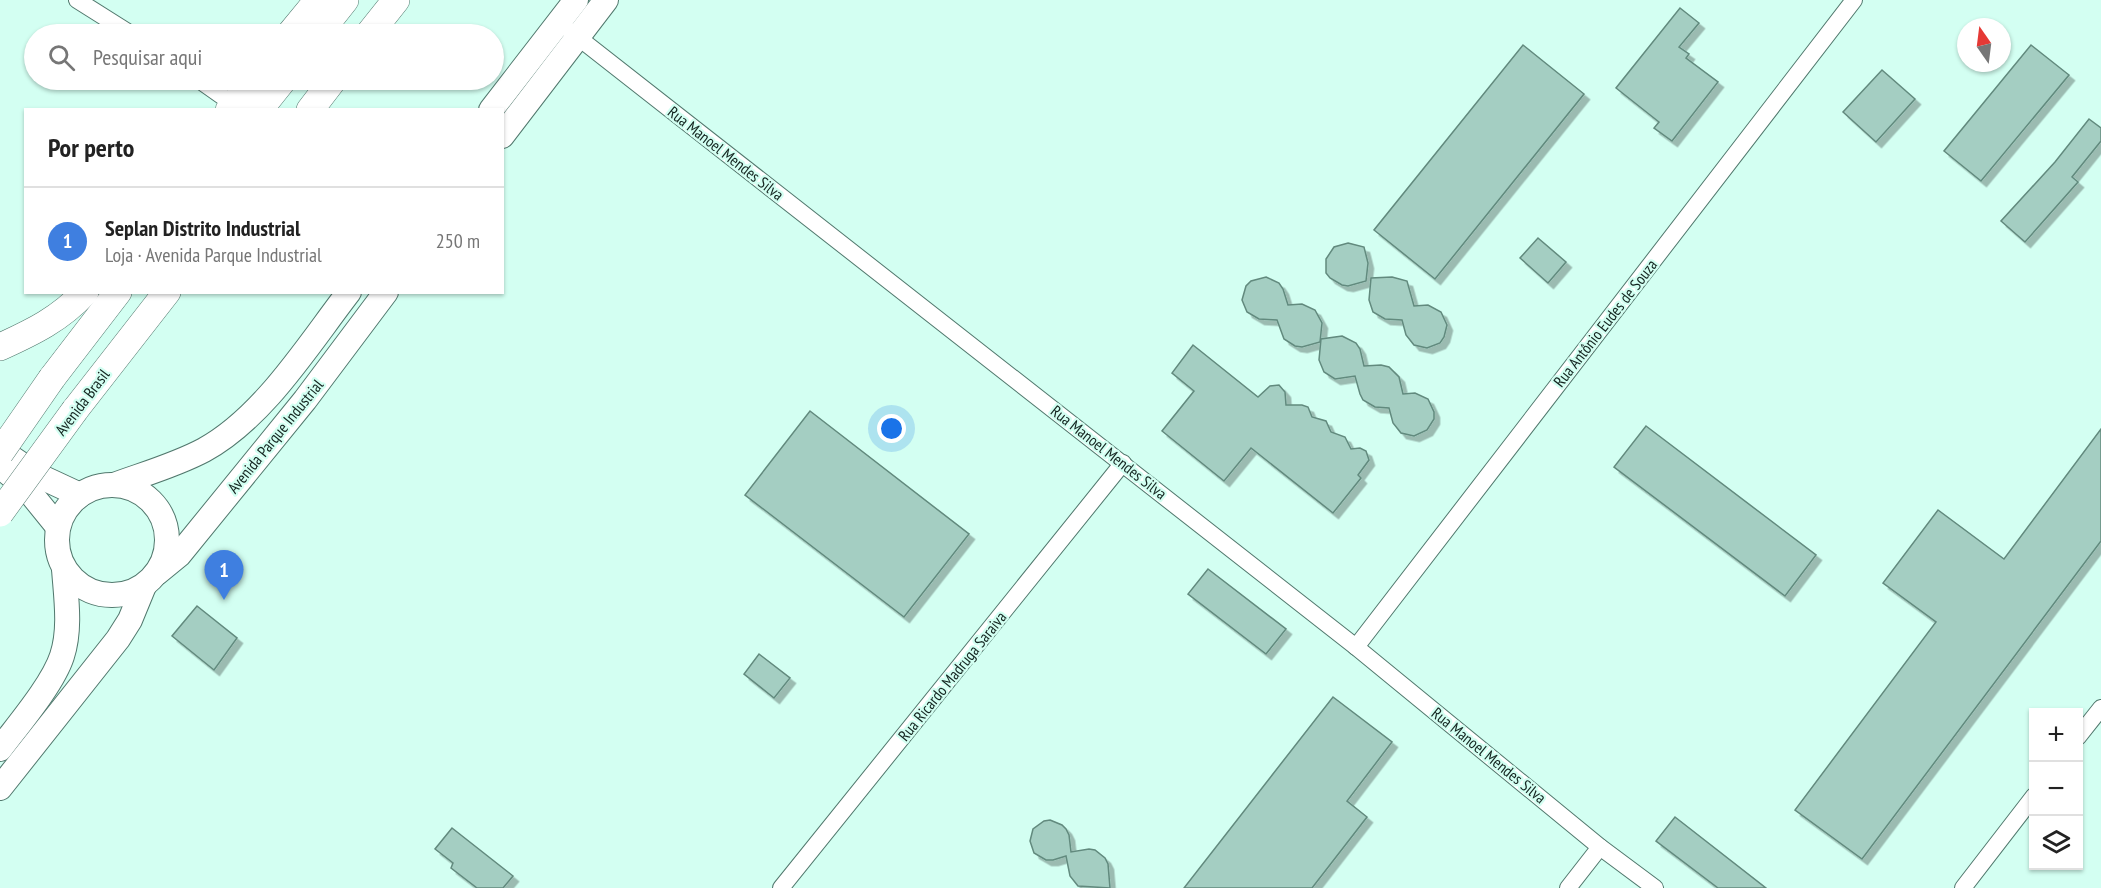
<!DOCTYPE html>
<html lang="pt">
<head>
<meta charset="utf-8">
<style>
	body { margin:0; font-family:"PT Sans Narrow",sans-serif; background:#f2f2f2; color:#222 }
	.controls { position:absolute; right:18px; bottom:18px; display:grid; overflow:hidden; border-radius:0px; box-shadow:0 2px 4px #0004 }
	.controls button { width:54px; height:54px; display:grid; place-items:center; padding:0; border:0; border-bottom:2px solid #e0e0e0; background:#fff; color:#222; font:30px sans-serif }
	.compass { position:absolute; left:1957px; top:18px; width:54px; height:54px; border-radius:50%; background:#fff; box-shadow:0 2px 4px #0004; rotate:346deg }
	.you { position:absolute; left:892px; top:429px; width:21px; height:21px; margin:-15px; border:4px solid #fff; border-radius:50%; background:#1a73e8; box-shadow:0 0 0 9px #1a73e833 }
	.badge { display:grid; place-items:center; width:39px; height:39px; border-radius:50%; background:#98379e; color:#fff; font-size:20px; font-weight:700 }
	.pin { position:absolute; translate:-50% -50px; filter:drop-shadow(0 2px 3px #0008) }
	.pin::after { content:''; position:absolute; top:32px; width:21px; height:18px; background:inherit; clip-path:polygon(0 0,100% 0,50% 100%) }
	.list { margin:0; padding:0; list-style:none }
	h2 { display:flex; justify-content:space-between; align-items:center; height:78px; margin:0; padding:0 24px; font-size:26px }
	h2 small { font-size:20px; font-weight:400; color:#767676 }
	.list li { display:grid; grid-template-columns:39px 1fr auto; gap:18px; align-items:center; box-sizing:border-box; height:108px; padding:0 24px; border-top:2px solid #e0e0e0 }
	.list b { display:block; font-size:22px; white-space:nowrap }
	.list p { margin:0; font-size:20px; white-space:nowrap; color:#767676 }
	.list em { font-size:20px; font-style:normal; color:#767676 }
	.icon { flex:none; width:33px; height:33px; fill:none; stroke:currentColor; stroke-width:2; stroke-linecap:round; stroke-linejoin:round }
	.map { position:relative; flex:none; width:2101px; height:888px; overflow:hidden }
	.search { position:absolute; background:#fff; box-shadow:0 2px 4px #0004; left:24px; top:24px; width:480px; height:66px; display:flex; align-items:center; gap:15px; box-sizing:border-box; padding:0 21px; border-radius:33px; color:#767676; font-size:22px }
	.panel { position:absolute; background:#fff; box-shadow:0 2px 4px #0004; left:24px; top:108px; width:480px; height:186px; border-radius:0px }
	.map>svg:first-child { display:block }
	.building { fill:#a4cec2; stroke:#628a7e; stroke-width:1.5; filter:url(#shadow) }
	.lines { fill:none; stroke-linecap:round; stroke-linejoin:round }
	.minor-casing { stroke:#51786d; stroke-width:18 }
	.secondary-casing { stroke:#51786d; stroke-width:26 }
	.trunk-casing { stroke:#51786d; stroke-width:28 }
	.minor { stroke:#fff; stroke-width:16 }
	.secondary { stroke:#fff; stroke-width:24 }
	.trunk { stroke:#fff; stroke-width:27 }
	.trunk-bridge-casing { stroke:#51786d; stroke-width:28; stroke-linecap:butt }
	.trunk-bridge { stroke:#fff; stroke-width:27 }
	.labels { text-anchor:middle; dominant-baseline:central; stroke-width:4.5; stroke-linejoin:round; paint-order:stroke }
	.street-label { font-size:16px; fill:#13241f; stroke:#d3fff2 }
</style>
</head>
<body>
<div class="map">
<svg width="2101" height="888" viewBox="0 0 2101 888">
	<defs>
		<filter id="shadow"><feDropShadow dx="5.5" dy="5.5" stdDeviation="0" flood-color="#0004"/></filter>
	</defs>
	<rect width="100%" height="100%" fill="#d3fff2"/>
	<g class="building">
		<polygon points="1680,8 1699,23 1679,47 1689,54 1686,58 1718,82 1672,141 1654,128 1659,122 1616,88"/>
		<polygon points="1523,45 1584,94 1435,279 1374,230"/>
		<polygon points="2031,45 2069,75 1981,181 1944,151"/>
		<polygon points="1882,70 1915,99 1876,142 1843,112"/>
		<polygon points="2089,119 2101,128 2101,141 2072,177 2078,182 2025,242 2001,221 2055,162"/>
		<polygon points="1538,238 1566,262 1548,283 1520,258"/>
		<polygon points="1348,243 1364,247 1368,263 1366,281 1348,286 1342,285 1330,278 1326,273 1326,259 1334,247"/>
		<polygon points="1266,277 1279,283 1283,289 1288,305 1302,304 1315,310 1322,323 1320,342 1302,347 1295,346 1284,339 1277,320 1259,319 1247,312 1242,300 1246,286 1251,281"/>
		<polygon points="1392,277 1407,281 1414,306 1428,305 1441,312 1447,325 1444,337 1440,343 1427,348 1414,345 1406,335 1402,320 1385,319 1373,312 1369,300 1371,278"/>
		<polygon points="1342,336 1356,343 1360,349 1364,366 1381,365 1389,367 1399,377 1403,394 1415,393 1428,399 1434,412 1434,419 1427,430 1414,436 1401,433 1393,423 1389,408 1375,407 1363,400 1360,394 1355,376 1335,379 1324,372 1319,360 1321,339"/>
		<polygon points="1193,345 1258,397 1270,386 1279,385 1285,392 1286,405 1302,405 1308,407 1312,417 1326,421 1331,432 1345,437 1351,449 1360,448 1366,451 1369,460 1358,475 1361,478 1333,513 1251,448 1224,481 1162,431 1194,391 1172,373"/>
		<polygon points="810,411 969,534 904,617 745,495"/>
		<polygon points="1646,426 1816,555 1785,596 1614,467"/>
		<polygon points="2101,429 2101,541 1862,859 1795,810 1936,622 1883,583 1938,510 2004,559"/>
		<polygon points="1208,569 1286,629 1266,654 1188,594"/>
		<polygon points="197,606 237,638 214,670 172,636"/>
		<polygon points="759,654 790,678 774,698 744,674"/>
		<polygon points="1333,697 1392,742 1347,801 1367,817 1312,888 1184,888"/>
		<polygon points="1675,817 1766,888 1718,888 1656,841"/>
		<polygon points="1050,820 1062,825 1066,829 1069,835 1071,852 1089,849 1095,850 1105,858 1108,864 1110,888 1078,886 1070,876 1066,856 1053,860 1046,860 1034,853 1030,841 1033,829 1044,821"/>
		<polygon points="452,828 513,876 503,888 477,888 451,868 453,863 435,849"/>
	</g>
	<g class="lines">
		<defs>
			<g id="minor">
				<polyline points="77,0 131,34"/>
				<polyline points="570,31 1356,647 1600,847 1655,888"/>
				<polyline points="199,80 233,104"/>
				<polyline points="1356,647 1854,0"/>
				<polyline points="2078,737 2101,708"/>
				<polyline points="781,888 1123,463"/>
				<polyline points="1568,888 1600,847"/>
				<polyline points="1963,888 2034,796"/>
			</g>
			<g id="secondary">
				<polyline points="491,110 576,0"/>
				<polyline points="502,136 606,0"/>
				<polyline points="0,450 37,475 80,495"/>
				<polyline points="7,472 28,490 58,527"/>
				<circle cx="112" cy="540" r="55"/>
				<path d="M114,485C144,474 176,465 204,450C264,417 308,345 349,292"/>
				<polyline points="157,573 179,555 305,400 386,292"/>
				<path d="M0,749C18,725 53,684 62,656C71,629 66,597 64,569"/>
				<polyline points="0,788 118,639 130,620 144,586"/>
			</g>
			<g id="trunk">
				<polyline points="290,34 318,0"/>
				<polyline points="318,34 345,0"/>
				<polyline points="369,34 396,0"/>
				<polyline points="229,110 253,80"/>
				<polyline points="259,110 283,80"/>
				<polyline points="310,110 333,80"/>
				<path d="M0,347C33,332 60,319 85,292"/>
				<polyline points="52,378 118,292"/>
				<polyline points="75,410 167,292"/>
			</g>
		</defs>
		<use href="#minor" class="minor-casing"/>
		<use href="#secondary" class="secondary-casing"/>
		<use href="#trunk" class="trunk-casing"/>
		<use href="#minor" class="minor"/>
		<use href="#secondary" class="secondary"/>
		<use href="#trunk" class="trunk"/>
		<defs>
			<g id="trunk-bridge">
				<polyline points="0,453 52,378"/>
				<polyline points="0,513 75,410"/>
			</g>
		</defs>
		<use href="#trunk-bridge" class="trunk-bridge-casing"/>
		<use href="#trunk-bridge" class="trunk-bridge"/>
	</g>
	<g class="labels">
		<g class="street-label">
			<text transform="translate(726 153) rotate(38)">Rua Manoel Mendes Silva</text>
			<text transform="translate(1605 323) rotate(-52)">Rua Antônio Eudes de Souza</text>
			<text transform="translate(82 402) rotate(-53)">Avenida Brasil</text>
			<text transform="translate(275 436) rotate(-51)">Avenida Parque Industrial</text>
			<text transform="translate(1109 452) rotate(38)">Rua Manoel Mendes Silva</text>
			<text transform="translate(952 676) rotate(-51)">Rua Ricardo Madruga Saraiva</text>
			<text transform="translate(1489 755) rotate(39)">Rua Manoel Mendes Silva</text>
		</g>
	</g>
</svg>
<div class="controls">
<button>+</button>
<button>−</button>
<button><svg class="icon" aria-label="layers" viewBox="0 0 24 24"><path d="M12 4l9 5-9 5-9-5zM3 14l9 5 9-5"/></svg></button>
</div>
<svg class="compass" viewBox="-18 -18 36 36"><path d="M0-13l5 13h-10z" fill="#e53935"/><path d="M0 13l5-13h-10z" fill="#767676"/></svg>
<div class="you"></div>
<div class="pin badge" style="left:224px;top:600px;background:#3f7fe0">1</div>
<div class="search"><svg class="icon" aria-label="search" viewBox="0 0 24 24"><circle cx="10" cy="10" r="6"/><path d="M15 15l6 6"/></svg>Pesquisar aqui</div>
<section class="panel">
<h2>Por perto<small></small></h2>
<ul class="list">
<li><span class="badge" style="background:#3f7fe0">1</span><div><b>Seplan Distrito Industrial</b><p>Loja · Avenida Parque Industrial</p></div><em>250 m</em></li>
</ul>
</section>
</div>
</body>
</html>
